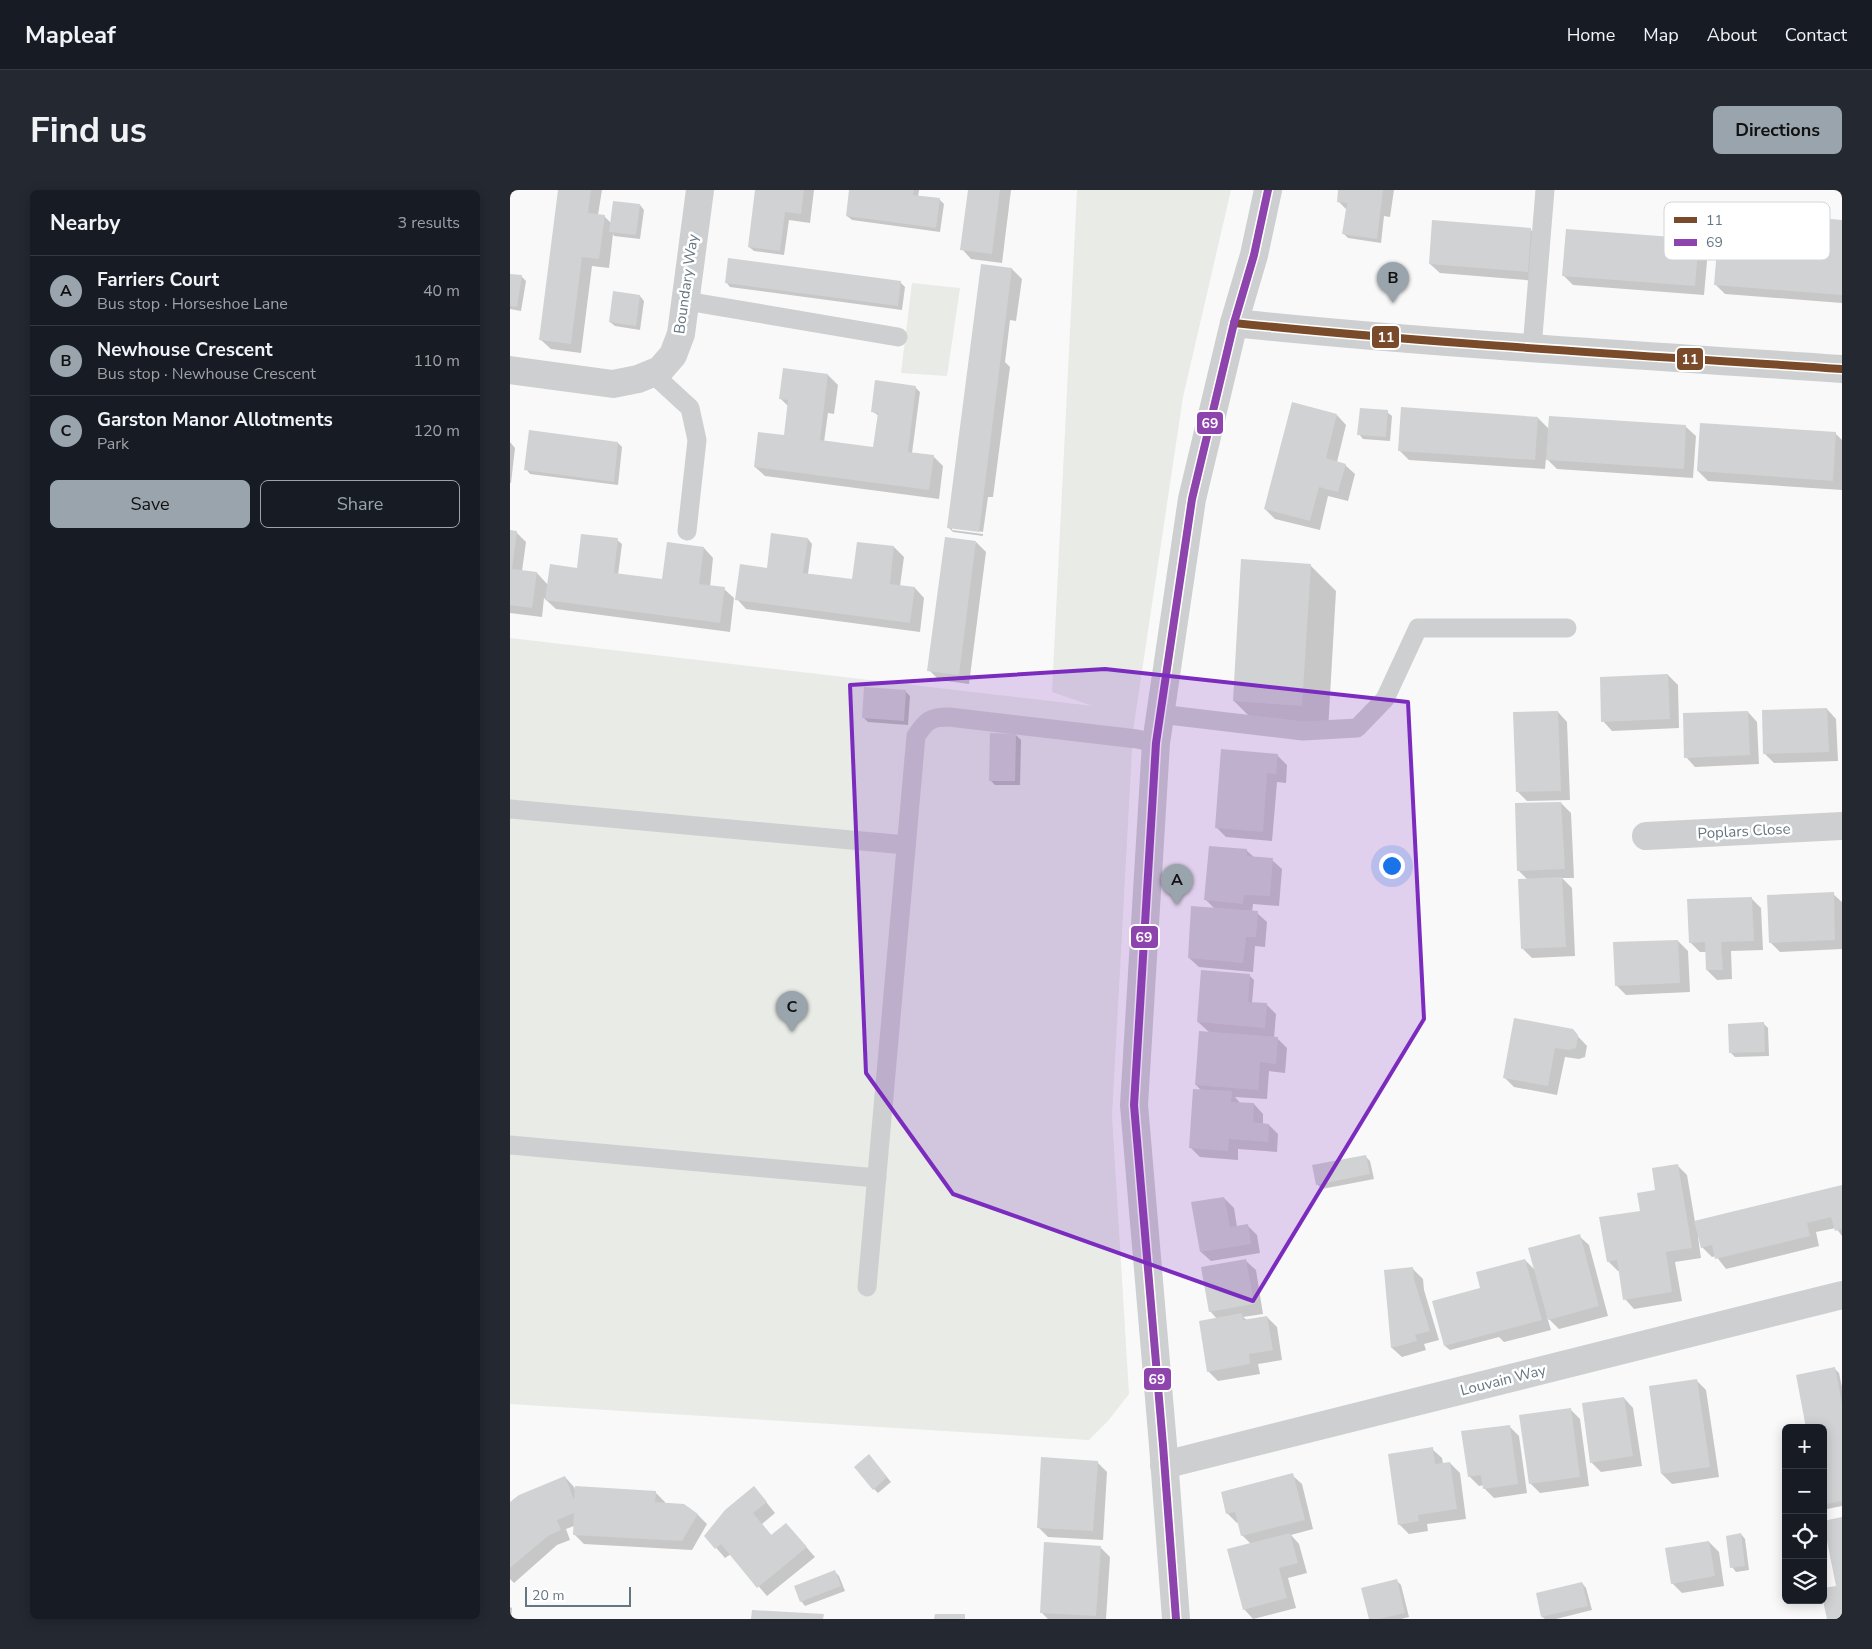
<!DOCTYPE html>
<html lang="en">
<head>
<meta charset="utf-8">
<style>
	body { margin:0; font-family:"Nunito Sans",sans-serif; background:#242831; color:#f1f3f6 }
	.controls { position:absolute; right:15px; bottom:15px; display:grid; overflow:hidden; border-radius:8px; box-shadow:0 2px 12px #0003 }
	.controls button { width:45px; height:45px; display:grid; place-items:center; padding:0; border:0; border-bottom:1px solid #363941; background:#171b24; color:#f1f3f6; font:25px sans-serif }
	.scale { position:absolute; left:15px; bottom:12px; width:106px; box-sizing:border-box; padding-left:5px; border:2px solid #657683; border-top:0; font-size:14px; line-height:18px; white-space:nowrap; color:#657683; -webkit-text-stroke:4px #fff; paint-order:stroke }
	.you { position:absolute; left:881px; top:675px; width:18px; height:18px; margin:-12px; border:4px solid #fff; border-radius:50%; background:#1a73e8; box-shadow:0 0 0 8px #1a73e833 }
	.badge { display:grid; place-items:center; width:32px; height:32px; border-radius:50%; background:#99a4ac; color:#111; font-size:16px; font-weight:700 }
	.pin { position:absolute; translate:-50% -41px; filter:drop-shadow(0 1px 2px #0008) }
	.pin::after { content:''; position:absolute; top:26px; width:18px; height:15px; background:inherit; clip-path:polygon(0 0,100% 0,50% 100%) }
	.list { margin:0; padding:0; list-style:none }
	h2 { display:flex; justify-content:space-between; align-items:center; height:65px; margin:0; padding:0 20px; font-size:21px }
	h2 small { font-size:16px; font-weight:400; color:#9ea1a6 }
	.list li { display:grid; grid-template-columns:32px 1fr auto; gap:15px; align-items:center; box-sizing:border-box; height:70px; padding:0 20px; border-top:1px solid #363941 }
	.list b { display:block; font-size:19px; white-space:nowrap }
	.list p { margin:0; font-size:16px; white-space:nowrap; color:#9ea1a6 }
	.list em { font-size:16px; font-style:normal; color:#9ea1a6 }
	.actions { display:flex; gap:10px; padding:15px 20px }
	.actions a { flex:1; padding:11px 0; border:1px solid #99a4ac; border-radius:8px; text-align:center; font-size:18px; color:#99a4ac }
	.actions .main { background:#99a4ac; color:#111 }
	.icon { flex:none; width:28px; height:28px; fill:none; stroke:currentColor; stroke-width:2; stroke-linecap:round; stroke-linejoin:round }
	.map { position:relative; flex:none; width:1332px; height:1429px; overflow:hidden; border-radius:8px }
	header { display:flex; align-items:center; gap:30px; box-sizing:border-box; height:70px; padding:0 25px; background:#171b24; border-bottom:1px solid #363941 }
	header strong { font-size:24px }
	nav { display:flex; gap:28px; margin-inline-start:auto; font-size:18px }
	.intro { display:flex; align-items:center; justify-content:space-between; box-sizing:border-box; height:120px; padding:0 30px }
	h1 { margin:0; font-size:35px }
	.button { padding:12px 22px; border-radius:8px; background:#99a4ac; color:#111; font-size:18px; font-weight:700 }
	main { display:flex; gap:30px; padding:0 30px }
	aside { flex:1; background:#171b24; border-radius:8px; box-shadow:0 2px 12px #0003 }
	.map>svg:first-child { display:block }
	.green { fill:#e8ebe6 }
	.shadow { fill:#0003 }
	.building { fill:#d0d2d3 }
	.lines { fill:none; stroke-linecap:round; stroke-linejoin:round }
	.service { stroke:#cecfd0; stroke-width:19 }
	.minor { stroke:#cecfd0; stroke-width:28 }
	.tertiary { stroke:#cecfd0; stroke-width:28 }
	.bus-1-casing { stroke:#fff; stroke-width:11 }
	.bus-2-casing { stroke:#fff; stroke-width:11 }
	.bus-1 { stroke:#7a4b2a; stroke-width:8 }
	.bus-2 { stroke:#8e44ad; stroke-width:8 }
	.marked { fill:#7b2cbf; fill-opacity:0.2; stroke:#7b2cbf; stroke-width:4; stroke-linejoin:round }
	.labels { text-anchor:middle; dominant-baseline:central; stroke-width:5; stroke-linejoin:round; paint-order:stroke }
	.street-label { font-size:15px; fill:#657683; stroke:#fff }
	.key { fill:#fff; stroke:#d1d6da; stroke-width:1 }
	.key-label { font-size:14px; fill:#657683 }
	.line-badge { stroke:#fff; stroke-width:2 }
	.badge-label { font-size:14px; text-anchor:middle; font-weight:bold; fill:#fff }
</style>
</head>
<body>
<header>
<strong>Mapleaf</strong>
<nav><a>Home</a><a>Map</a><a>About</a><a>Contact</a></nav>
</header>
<div class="intro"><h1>Find us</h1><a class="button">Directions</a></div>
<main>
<aside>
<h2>Nearby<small>3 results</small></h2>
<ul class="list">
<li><span class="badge">A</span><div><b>Farriers Court</b><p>Bus stop · Horseshoe Lane</p></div><em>40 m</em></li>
<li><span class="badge">B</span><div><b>Newhouse Crescent</b><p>Bus stop · Newhouse Crescent</p></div><em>110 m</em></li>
<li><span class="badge">C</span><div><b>Garston Manor Allotments</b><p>Park</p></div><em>120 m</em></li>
</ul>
<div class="actions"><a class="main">Save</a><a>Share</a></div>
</aside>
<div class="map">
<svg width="1332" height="1429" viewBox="0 0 1332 1429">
	<rect width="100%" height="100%" fill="#f9f9f9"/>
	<g class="green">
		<polygon points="567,0 721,0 673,207 623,541 602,926 619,1204 598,1231 579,1250 0,1214 0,448 583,516 542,502"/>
		<polygon points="402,93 450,98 437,186 391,183"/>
	</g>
	<g class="shadow">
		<polygon points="50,0 92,0 88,25 94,26 101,33 130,15 134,20 130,49 104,46 103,44 99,78 82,76 71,163 41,159 31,150"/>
		<polygon points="246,0 304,0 300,33 279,30 274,65 244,61 239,57"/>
		<polygon points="341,0 409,0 408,7 429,9 434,14 430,42 342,30 337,26"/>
		<polygon points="459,0 501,0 492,73 461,69 452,59"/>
		<polygon points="829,0 884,0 880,27 874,26 871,53 838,48 834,44 837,20 828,11"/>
		<polygon points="1332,31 1332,113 1215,104 1205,94 1308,57"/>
		<polygon points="1020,39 1030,49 1027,91 930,83 920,74"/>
		<polygon points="1188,50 1198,60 1194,105 1063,95 1053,85"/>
		<polygon points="472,75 502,79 512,89 506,131 500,130 495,172 500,177 483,307 478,307 473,342 442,337 442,340 473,344 473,346 443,342 439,338"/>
		<polygon points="0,85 11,86 16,91 11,121 0,119"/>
		<polygon points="216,92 390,92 395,97 392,120 220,97"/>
		<polygon points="130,106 134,111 130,140 105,136 100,132"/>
		<polygon points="318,185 328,195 324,224 318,223 314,252 364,258 369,226 362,221 405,197 410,202 402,263 423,266 433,276 429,309 255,286 245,277 277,247 278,216 270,208"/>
		<polygon points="877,222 882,226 880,251 853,249 849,244"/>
		<polygon points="827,225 836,235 827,272 835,275 845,284 838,311 818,306 810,340 765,329 755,319"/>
		<polygon points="1028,228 1039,239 1176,237 1186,246 1183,288 1047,279 1036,268 1035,279 899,270 889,260"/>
		<polygon points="1325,243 1332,250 1332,300 1198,291 1188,281"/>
		<polygon points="0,252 5,258 1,293 0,293"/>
		<polygon points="108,253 112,257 108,295 20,284 16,279"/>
		<polygon points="0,342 6,342 16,352 12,381 27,383 38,395 70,380 107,350 112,354 108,385 153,391 194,358 203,368 200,397 214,399 224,408 220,442 46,419 34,408 32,427 0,423"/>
		<polygon points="298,349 302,354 298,384 343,390 348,353 384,357 394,367 390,396 405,398 414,408 410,442 236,419 227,409"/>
		<polygon points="466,352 476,362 459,494 429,490 419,480"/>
		<polygon points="800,375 826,401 818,541 750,537 724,511"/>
		<polygon points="1158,485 1168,495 1169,538 1102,541 1093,531"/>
		<polygon points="395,501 400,506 398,535 358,532 354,528"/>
		<polygon points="1317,519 1326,529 1328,571 1264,573 1255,564"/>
		<polygon points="1048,522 1057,532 1060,610 1017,611 1008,602"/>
		<polygon points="1238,522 1247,532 1249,574 1185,577 1176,567"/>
		<polygon points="506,545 511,550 510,595 485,595 480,590"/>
		<polygon points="767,565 777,575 776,593 767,592 762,651 716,647 707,638"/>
		<polygon points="1051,613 1061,623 1064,688 1052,688 1062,698 1065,766 1022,768 1012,758 1018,690 1008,680"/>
		<polygon points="736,660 745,668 762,670 772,679 769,716 743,714 742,722 747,723 757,732 755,757 745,756 743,782 689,777 679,768 705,719 696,710"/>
		<polygon points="1323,704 1332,712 1332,759 1270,762 1260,752"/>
		<polygon points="1241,708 1251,718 1253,760 1221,761 1222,789 1207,790 1197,780 1197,762 1190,762 1180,752"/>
		<polygon points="1168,751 1178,761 1180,802 1116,805 1106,795"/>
		<polygon points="740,786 744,790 742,813 756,814 766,824 764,848 767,848 777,858 775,883 759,881 757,909 725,907 731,914 744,914 753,924 753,934 759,935 768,944 767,962 728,959 728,970 690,967 680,957 692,901 686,895 700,843 688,832"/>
		<polygon points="1253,833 1258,838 1259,866 1225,867 1221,863"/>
		<polygon points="1062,840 1077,856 1075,867 1069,869 1055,867 1047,905 1004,897 994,887"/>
		<polygon points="855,966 860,971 864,989 812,999 807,994"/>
		<polygon points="1167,975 1177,985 1185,1032 1332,996 1332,1046 1326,1038 1306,1042 1309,1056 1216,1079 1206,1066 1202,1067 1192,1057 1190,1047 1188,1047 1191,1068 1165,1072 1172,1111 1124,1119 1115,1109 1110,1081 1108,1081 1098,1071 1131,1022"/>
		<polygon points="714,1008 724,1018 727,1037 737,1035 747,1045 750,1063 701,1071 691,1062"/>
		<polygon points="1069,1046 1079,1055 1098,1126 1049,1139 1037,1127 1041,1140 994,1152 989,1147 940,1160 935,1156 970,1099 1015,1070 1026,1081"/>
		<polygon points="736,1071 746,1080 753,1124 733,1127 737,1130 757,1127 767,1137 772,1170 748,1174 750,1184 708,1191 698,1181 707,1129 700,1121"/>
		<polygon points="903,1079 913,1089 914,1100 929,1150 914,1154 916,1160 892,1167 882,1158 876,1081"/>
		<polygon points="1325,1179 1329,1183 1332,1197 1332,1316 1317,1319 1313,1315 1313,1238"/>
		<polygon points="1186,1190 1196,1200 1209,1287 1162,1294 1152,1284 1140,1197"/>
		<polygon points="1114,1208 1123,1218 1132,1276 1091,1282 1081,1272"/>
		<polygon points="1060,1219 1070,1229 1079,1296 1030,1303 1020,1293"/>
		<polygon points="999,1236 1009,1246 1017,1303 984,1308 974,1298 974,1295 969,1296 959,1286"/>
		<polygon points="922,1259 932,1268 933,1274 940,1273 950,1283 956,1329 917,1334 918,1341 899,1344 889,1334"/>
		<polygon points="363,1270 381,1292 368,1303 364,1299"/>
		<polygon points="587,1272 597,1282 593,1350 538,1347 528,1337"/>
		<polygon points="782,1285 792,1294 803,1339 781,1345 789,1354 797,1383 778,1388 786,1418 743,1429 734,1419 741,1354 732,1345 729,1332 727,1333 717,1323"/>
		<polygon points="55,1287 64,1297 66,1302 145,1302 155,1312 155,1314 174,1315 188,1325 197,1334 182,1360 74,1354 64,1344 64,1336 56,1339 60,1350 47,1355 4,1393 0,1389 0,1314"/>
		<polygon points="253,1308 265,1323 252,1334 262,1346 276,1334 305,1367 257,1406 221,1364 215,1368 196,1346"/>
		<polygon points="1231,1344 1235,1349 1239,1380 1226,1382 1222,1377"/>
		<polygon points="1199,1352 1209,1362 1214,1396 1172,1403 1162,1393"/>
		<polygon points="590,1357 600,1367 596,1429 538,1429 531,1422"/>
		<polygon points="325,1382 329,1386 335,1401 295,1416 291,1411"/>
		<polygon points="886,1390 891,1395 899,1427 891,1429 860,1429"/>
		<polygon points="1072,1393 1076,1398 1082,1420 1046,1429 1035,1429 1032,1427"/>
		<polygon points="0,1417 2,1418 1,1429 0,1429"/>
	</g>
	<g class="building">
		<polygon points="48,0 81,0 78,23 95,25 89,69 72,67 61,154 29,150"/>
		<polygon points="245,0 294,0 291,24 275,22 270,61 238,57"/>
		<polygon points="339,0 404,0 403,5 430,8 426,38 336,26"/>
		<polygon points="458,0 490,0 482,64 450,60"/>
		<polygon points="828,0 873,0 867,49 832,44 837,13 827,12"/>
		<polygon points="103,11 130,14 126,45 99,42"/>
		<polygon points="1309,28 1332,30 1332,105 1204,95 1208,48 1307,56"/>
		<polygon points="922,30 1021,38 1018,82 919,74"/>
		<polygon points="1056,39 1189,49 1185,96 1052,86"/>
		<polygon points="218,68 391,91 388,116 215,93"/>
		<polygon points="471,74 502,78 469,342 437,338"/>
		<polygon points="0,84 12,85 7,117 0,116"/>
		<polygon points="103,101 130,105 126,136 99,132"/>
		<polygon points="273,178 318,184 310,250 363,257 368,223 361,222 365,190 406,196 398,262 424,265 419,300 244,277 248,242 274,245 278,210 269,209"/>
		<polygon points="782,212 827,224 816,268 836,274 828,302 809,297 800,331 754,319"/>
		<polygon points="891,217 1028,227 1025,270 888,261"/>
		<polygon points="850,218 878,220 876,247 847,245"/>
		<polygon points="1039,226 1176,235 1174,279 1036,270"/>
		<polygon points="1190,233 1326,242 1323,291 1187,281"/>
		<polygon points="19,240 108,252 104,292 14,280"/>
		<polygon points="0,340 7,341 2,379 27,382 22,418 0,415"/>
		<polygon points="261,343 298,348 293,383 342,389 347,352 384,356 380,394 405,397 400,433 225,410 230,374 257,378"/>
		<polygon points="71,344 108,348 104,383 152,389 157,352 194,357 189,394 215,397 210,433 35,410 40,374 67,378"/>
		<polygon points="435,347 466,351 449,485 417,481"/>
		<polygon points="731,369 801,374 792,516 723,511"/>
		<polygon points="1158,484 1160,529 1091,532 1090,487"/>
		<polygon points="354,497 396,500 394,531 352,528"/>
		<polygon points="1317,518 1319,562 1253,564 1252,520"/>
		<polygon points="1048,521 1051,601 1006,602 1003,522"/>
		<polygon points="1238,521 1240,565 1174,568 1173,523"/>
		<polygon points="480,543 506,544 505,591 479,591"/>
		<polygon points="711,559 768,564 766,584 757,583 753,642 705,638"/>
		<polygon points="1051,612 1055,679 1007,681 1005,613"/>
		<polygon points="699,656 737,659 737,666 763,668 760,706 734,705 733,714 694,710"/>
		<polygon points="1052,687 1056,757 1011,759 1008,689"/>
		<polygon points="1324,702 1325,750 1259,753 1257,705"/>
		<polygon points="1242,707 1244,751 1211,752 1213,780 1196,780 1195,752 1179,753 1177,709"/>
		<polygon points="681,716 748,721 746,747 736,747 733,773 678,768"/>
		<polygon points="1168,750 1170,793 1105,796 1103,752"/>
		<polygon points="691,780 740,784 738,812 757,813 755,838 687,832"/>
		<polygon points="1004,828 1063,839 1068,845 1066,858 1059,860 1045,858 1038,896 993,888"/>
		<polygon points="1254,832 1255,862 1219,863 1218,834"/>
		<polygon points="689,841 768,847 766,874 750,872 748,900 685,895"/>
		<polygon points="683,899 722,901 721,912 744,913 743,932 759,934 758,952 719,949 718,961 679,958"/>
		<polygon points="856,965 860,984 806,995 802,975"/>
		<polygon points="1168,974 1182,1058 1156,1062 1162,1102 1113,1110 1107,1070 1097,1072 1089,1027 1130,1021 1127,1003 1145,1000 1142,978"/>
		<polygon points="1332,995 1332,1039 1325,1041 1321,1027 1297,1033 1300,1046 1205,1069 1202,1055 1191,1058 1184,1031"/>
		<polygon points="714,1007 720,1037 738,1034 741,1054 690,1062 681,1012"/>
		<polygon points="1070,1044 1089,1116 1038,1130 1018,1058"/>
		<polygon points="736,1069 744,1114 699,1122 691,1077"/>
		<polygon points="1015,1069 1032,1130 934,1156 922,1111 970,1098 966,1082"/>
		<polygon points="903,1077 904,1089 920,1141 905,1145 907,1151 881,1158 874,1080"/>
		<polygon points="732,1123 733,1130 757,1126 763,1160 739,1164 740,1174 697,1182 689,1131"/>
		<polygon points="1325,1177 1332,1214 1332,1311 1313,1315 1313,1238 1296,1238 1286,1185"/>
		<polygon points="1187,1189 1200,1277 1151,1284 1139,1196"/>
		<polygon points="1114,1207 1123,1266 1080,1273 1072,1213"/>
		<polygon points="1061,1218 1070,1287 1019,1294 1009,1225"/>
		<polygon points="1000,1235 1008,1294 973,1299 971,1285 958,1287 951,1241"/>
		<polygon points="923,1257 925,1274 940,1272 947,1319 908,1325 909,1331 888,1335 878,1264"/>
		<polygon points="359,1264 377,1287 363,1300 344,1277"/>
		<polygon points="531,1267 588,1271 583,1341 527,1338"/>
		<polygon points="783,1283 795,1330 731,1346 725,1322 716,1324 711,1302"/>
		<polygon points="55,1286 64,1310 65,1296 146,1301 145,1312 174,1314 188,1324 172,1351 63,1345 64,1323 47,1330 51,1340 38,1346 0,1378 0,1312 9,1305"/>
		<polygon points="244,1296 257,1312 243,1323 261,1345 276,1333 297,1357 247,1398 211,1354 205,1359 194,1346 215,1320"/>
		<polygon points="1332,1327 1332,1429 1317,1429 1313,1411 1313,1398 1326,1396 1313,1331"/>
		<polygon points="780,1343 788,1373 769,1378 777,1408 733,1420 717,1359"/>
		<polygon points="1231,1343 1235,1376 1220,1378 1216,1346"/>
		<polygon points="1199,1351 1205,1386 1161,1394 1155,1358"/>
		<polygon points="534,1352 591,1356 586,1426 530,1423"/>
		<polygon points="325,1380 331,1396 290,1412 284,1396"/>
		<polygon points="887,1389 895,1423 869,1429 859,1429 851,1398"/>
		<polygon points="1072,1392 1078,1416 1031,1427 1026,1403"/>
		<polygon points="242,1420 314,1424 313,1429 241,1429"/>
		<polygon points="425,1424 455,1424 455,1429 424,1429"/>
	</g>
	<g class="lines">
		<g class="service">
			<polyline points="175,107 188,113 388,147"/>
			<polyline points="1022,158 1035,0"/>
			<polyline points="142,183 180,218 187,250 177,341"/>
			<polyline points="650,524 793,541 847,538 875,509 908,438 1057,438"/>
			<polyline points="0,619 396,655"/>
			<polyline points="0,955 367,988"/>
			<path d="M357,1097L406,546C416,531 420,527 439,527L627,549L646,553"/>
		</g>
		<g class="minor">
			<path d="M724,133C926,154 1129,165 1332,179"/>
			<polyline points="0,180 103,194 128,189 150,180 163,165 171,144 190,0"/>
			<polyline points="1136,646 1332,636"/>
			<polyline points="654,1275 1332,1105"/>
		</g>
		<polyline class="tertiary" points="666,1429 653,1255 624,915 646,553 682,309 724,133 744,65 758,0"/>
		<defs>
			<path id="bus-1" d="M724,133C926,154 1129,165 1332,179"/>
			<polyline id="bus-2" points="666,1429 653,1255 624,915 646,553 682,309 724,133 744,65 758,0"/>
		</defs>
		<use href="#bus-1" class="bus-1-casing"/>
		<use href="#bus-2" class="bus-2-casing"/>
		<use href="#bus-1" class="bus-1"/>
		<use href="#bus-2" class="bus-2"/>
	</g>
	<path class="marked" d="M595,479L898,512L914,829L743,1111L443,1004L356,883L340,495Z"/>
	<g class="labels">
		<g class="street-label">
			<text transform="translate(176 94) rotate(-82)">Boundary Way</text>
			<text transform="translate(1234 641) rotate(-3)">Poplars Close</text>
			<text transform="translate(993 1190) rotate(-14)">Louvain Way</text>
		</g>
	</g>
	<rect x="1154" y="12" width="166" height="58" rx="8" class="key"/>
	<rect x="1164" y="27" width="23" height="6" fill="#7a4b2a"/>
	<rect x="1164" y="49" width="23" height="7" fill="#8e44ad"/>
	<g class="key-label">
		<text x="1196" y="35">11</text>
		<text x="1196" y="57">69</text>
	</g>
	<g class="line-badge">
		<rect x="861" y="135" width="29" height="24" rx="5" fill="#7a4b2a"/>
		<rect x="1166" y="157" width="28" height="24" rx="5" fill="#7a4b2a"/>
		<rect x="686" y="221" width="28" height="24" rx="5" fill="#8e44ad"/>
		<rect x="620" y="735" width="29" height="24" rx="5" fill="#8e44ad"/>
		<rect x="633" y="1177" width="29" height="24" rx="5" fill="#8e44ad"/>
	</g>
	<g class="badge-label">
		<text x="876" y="152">11</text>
		<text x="1180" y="174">11</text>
		<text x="700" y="238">69</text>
		<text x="634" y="752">69</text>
		<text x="647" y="1194">69</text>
	</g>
</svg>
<div class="controls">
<button>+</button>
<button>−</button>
<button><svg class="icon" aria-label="locate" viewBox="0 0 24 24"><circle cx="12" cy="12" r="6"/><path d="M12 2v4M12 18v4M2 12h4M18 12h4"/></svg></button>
<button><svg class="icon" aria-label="layers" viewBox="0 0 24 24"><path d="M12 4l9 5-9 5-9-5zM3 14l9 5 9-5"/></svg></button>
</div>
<div class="scale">20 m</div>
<div class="you"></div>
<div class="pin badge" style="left:667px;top:715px">A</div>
<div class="pin badge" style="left:883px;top:113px">B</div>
<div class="pin badge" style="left:282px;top:842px">C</div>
</div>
</main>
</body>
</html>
